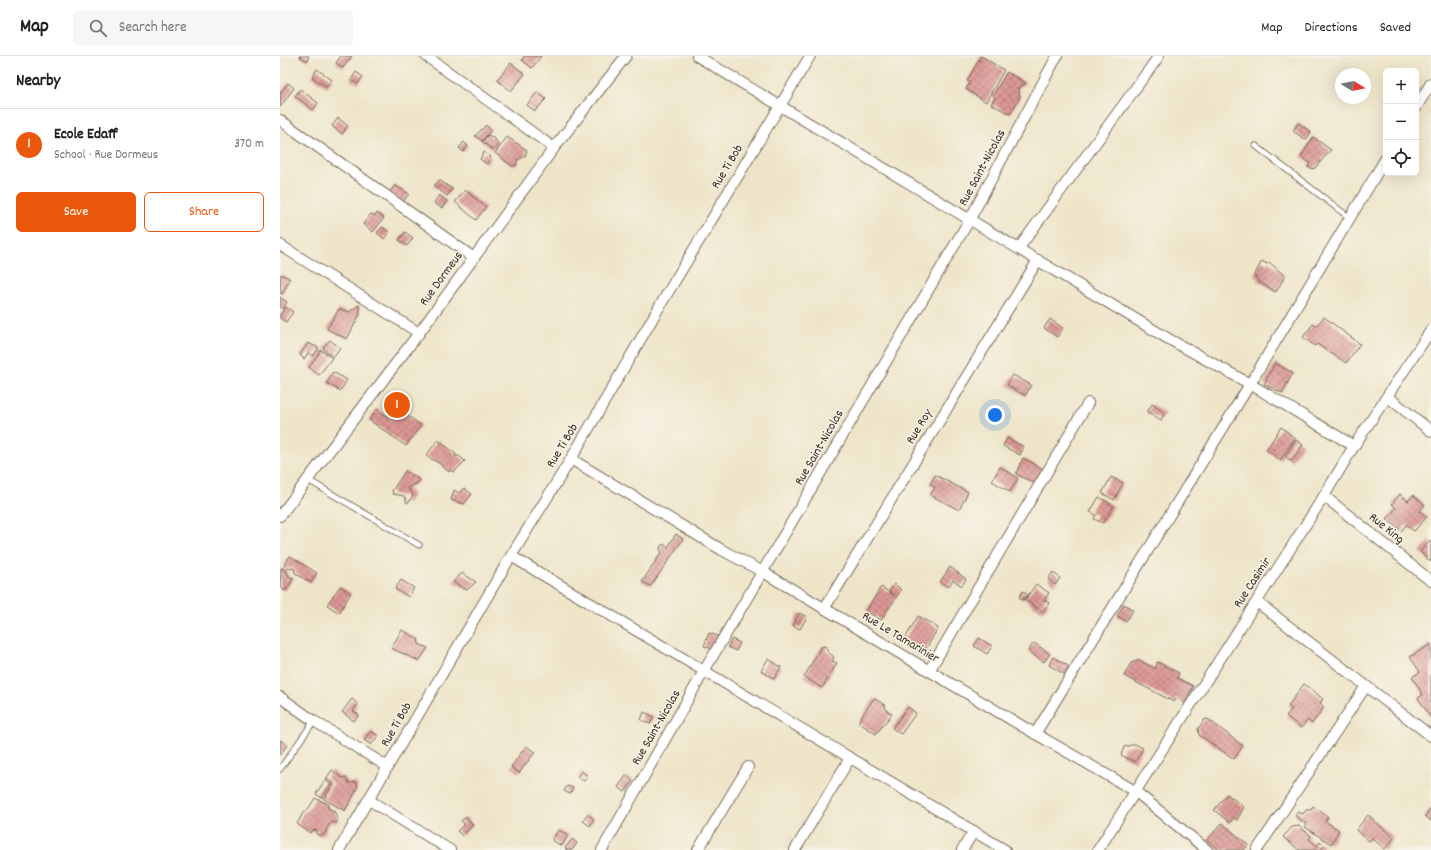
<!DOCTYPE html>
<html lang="en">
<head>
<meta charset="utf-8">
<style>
	body { margin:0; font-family:Dekko,sans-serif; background:#f6f6f6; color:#222 }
	.controls { position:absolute; right:12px; top:12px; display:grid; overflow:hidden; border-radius:6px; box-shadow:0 4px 16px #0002 }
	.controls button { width:36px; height:36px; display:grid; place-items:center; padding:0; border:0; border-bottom:1px solid #e0e0e0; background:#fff; color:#222; font:20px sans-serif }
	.compass { position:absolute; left:1055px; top:12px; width:36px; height:36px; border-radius:50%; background:#fff; box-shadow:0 4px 16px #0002; rotate:100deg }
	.you { position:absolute; left:715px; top:359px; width:14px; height:14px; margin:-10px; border:3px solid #fff; border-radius:50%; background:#1a73e8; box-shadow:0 0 0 6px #1a73e833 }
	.badge { display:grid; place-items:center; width:26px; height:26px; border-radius:50%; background:#ea580c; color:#fff; font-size:13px; font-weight:700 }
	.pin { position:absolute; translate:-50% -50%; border:2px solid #fff; box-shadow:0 1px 4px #0006 }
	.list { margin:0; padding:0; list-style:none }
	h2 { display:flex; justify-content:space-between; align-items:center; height:52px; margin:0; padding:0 16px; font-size:17px }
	h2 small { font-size:13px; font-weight:400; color:#767676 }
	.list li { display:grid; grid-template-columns:26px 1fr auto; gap:12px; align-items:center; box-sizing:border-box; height:72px; padding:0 16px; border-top:1px solid #e0e0e0 }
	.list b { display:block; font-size:15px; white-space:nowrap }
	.list p { margin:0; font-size:13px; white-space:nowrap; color:#767676 }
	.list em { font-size:13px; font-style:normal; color:#767676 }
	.actions { display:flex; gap:8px; padding:12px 16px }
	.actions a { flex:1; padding:9px 0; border:1px solid #ea580c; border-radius:6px; text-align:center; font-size:14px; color:#ea580c }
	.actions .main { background:#ea580c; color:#fff }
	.icon { flex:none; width:22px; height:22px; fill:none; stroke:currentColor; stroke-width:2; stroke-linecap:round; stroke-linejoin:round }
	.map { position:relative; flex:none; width:1151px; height:794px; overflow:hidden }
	header { display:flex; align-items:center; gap:24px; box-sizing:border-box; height:56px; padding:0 20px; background:#fff; border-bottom:1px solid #e0e0e0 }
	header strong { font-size:19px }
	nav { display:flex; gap:22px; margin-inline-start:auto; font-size:14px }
	.search { width:280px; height:36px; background:#f6f6f6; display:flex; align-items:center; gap:10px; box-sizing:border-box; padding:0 14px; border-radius:6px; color:#767676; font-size:15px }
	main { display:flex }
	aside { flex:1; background:#fff }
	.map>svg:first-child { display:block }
	.building { fill:url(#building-cross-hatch) }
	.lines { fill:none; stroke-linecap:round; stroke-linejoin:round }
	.lane-casing { stroke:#7a6b5a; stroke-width:7 }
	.street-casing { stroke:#7a6b5a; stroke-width:12 }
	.lane { stroke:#fff; stroke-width:5 }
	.street { stroke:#fff; stroke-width:10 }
	.labels { text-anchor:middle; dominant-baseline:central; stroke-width:3; stroke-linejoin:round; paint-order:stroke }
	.street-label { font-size:13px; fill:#3b2a1e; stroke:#f7f3e8 }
</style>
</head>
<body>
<header>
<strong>Map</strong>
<div class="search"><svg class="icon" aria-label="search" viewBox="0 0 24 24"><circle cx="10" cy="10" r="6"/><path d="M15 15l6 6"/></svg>Search here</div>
<nav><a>Map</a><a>Directions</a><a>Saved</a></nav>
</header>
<main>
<aside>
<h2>Nearby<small></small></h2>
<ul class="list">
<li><span class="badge">1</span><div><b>Ecole Edaff</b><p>School · Rue Dormeus</p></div><em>370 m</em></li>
</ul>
<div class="actions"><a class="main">Save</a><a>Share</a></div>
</aside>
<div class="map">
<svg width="1151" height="794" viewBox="0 0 1151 794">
	<defs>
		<pattern id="building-cross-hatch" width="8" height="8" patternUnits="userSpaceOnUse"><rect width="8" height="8" fill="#dc9795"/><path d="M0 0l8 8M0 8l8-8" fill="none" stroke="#b47b79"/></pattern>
	</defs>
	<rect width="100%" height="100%" fill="#f7f3e8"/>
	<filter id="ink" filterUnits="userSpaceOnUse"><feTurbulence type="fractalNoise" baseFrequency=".025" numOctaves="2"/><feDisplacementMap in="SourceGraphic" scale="8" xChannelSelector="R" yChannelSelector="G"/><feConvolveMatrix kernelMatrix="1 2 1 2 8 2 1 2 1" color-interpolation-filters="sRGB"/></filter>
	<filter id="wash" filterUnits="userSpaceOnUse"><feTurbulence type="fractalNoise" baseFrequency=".012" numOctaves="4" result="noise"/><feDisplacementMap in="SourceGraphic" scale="16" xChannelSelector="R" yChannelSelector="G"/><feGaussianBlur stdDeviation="0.9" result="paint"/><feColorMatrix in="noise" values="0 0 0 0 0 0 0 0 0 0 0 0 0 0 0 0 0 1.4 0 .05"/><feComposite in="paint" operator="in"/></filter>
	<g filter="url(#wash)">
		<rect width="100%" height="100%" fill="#eee5c9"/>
		<g id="blocks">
			<g class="building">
				<polygon points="19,0 29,0 27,5"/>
				<polygon points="61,0 72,0 63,12 56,7"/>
				<polygon points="244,0 261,0 252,12 242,4"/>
				<polygon points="701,0 724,14 706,46 686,33 690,26 687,25"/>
				<polygon points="231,7 245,18 231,35 217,24"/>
				<polygon points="37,13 52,24 47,31 32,21"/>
				<polygon points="76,16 83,21 78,28 71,24"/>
				<polygon points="727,16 746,27 738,32 740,41 730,58 711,48 715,42 713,39"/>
				<polygon points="8,27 14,32 0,51 0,37"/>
				<polygon points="20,33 38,47 33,54 15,40"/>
				<polygon points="257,36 266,43 255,55 247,49"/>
				<polygon points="58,62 68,70 62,78 52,70"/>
				<polygon points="1018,67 1031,76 1026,84 1013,75"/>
				<polygon points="206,69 211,74 202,85 195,80"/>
				<polygon points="208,79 215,83 218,88 213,94 202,86"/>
				<polygon points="227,81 247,94 245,100 237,104 237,109 232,110 215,97"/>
				<polygon points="1033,81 1051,94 1034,113 1028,111 1030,107 1021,101"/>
				<polygon points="184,86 188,90 183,96 179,92"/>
				<polygon points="204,96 211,101 207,108 200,103"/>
				<polygon points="159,124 172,133 167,140 154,130"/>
				<polygon points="115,129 129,138 123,146 110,136"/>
				<polygon points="185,134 206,151 196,164 175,146"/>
				<polygon points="159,139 167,145 162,152 154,147"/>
				<polygon points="97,157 104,162 93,176 83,168 91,158 95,160"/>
				<polygon points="102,171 109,176 104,183 97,177"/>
				<polygon points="125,176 133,182 127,190 119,184"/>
				<polygon points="982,205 987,208 989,206 1005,220 996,236 977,225 979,222 974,220"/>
				<polygon points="1,218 10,223 2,238 0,237"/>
				<polygon points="0,241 7,246 3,253 0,251"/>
				<polygon points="79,249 80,258 67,283 47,273 59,253 69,256"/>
				<polygon points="6,251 13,256 6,266 0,262 0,259"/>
				<polygon points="1044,261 1080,288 1066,307 1037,288 1035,290 1023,281 1033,268 1036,270"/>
				<polygon points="770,263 783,272 777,281 764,272"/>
				<polygon points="50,284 60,292 53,301 43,292"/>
				<polygon points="28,287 39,292 33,300 28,297 24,303 20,299"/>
				<polygon points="41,294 52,302 39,319 29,311"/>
				<polygon points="995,307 1013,317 1002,337 984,328"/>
				<polygon points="53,316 67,324 60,335 47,327"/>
				<polygon points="733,319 751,329 745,340 727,329"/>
				<polygon points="872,348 885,357 881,364 867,356"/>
				<polygon points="97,353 112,364 119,354 141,369 126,390 89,364"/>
				<polygon points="1001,371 1015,382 1000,404 986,394"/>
				<polygon points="727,382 744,391 740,399 723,390"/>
				<polygon points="158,384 176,398 175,400 179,400 185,405 174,416 170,414 169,416 159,407 146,400"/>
				<polygon points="1016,384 1023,389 1011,405 1005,400"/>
				<polygon points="743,402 765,414 758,429 736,418"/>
				<polygon points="720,411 738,422 730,436 712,425"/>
				<polygon points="125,415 140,424 137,427 128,432 133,439 128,447 126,446 126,443 124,440 113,438 112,435"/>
				<polygon points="655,419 688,436 679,454 650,439 655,431 650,428"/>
				<polygon points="831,421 843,427 834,444 822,437"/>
				<polygon points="184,432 192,438 184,448 171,444 174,434 179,437"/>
				<polygon points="1120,438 1128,445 1133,439 1145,449 1140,455 1147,461 1134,475 1126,469 1121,475 1107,463 1116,452 1112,448"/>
				<polygon points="819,441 834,450 823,467 814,463 816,459 810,456"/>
				<polygon points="396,478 403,483 371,530 362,526 379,500 382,499 380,491 383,488 388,491"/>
				<polygon points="1151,484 1151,506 1140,496"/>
				<polygon points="10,500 37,517 31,527 15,517 14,512 9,513 4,509"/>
				<polygon points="670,511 686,523 682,530 673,524 668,531 660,526"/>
				<polygon points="1,512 6,514 9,521 14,522 5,535 0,532"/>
				<polygon points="773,516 780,522 775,529 768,523"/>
				<polygon points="182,517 196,526 187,534 173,526"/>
				<polygon points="121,524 134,532 129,541 115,533"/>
				<polygon points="615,528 621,534 601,564 586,555 601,531 615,540 609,535"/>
				<polygon points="756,528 769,537 764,544 769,547 763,556 745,544"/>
				<polygon points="60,530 71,537 59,557 47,549"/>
				<polygon points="743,535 748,539 743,544 739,541"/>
				<polygon points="844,548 853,554 846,565 837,560"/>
				<polygon points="519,557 527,561 520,573 513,570"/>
				<polygon points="638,560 658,572 643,598 623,586"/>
				<polygon points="122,574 138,583 139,588 148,592 139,605 111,592"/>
				<polygon points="429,577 438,580 433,593 424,590"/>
				<polygon points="699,582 712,590 707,598 694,590"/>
				<polygon points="452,583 460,587 456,595 448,591"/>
				<polygon points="754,587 770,598 764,606 748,595"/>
				<polygon points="1151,588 1151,662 1138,642 1143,639 1132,621 1140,616 1130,601"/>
				<polygon points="545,590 547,593 548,596 554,601 552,605 557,607 542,632 524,621 541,591"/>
				<polygon points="773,601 788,610 784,618 769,609"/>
				<polygon points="488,603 501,611 494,623 481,615"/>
				<polygon points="859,604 876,613 877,606 899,617 897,622 913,630 905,647 896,642 894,646 844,620 851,607"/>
				<polygon points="1024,628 1043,643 1040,647 1044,651 1032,668 1028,664 1021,672 1006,660 1012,653 1008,650"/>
				<polygon points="594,642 606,650 605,653 612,658 596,678 578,666"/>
				<polygon points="72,643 78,648 73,655 79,659 74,665 62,656"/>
				<polygon points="628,651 636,657 621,678 612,672"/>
				<polygon points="364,656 374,661 370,668 361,664"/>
				<polygon points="928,663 963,690 954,703 919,679 918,673 924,664"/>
				<polygon points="91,675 98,680 91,689 84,684"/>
				<polygon points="0,684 7,689 0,699"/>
				<polygon points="855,688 863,692 855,706 841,699 844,691"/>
				<polygon points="246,690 255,696 239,717 231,711"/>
				<polygon points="52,714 62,722 65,721 69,727 76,726 78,731 65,755 44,743 54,727 46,723"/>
				<polygon points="301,715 308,720 304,725 297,721"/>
				<polygon points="346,720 353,724 345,736 338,731"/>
				<polygon points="45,724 51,728 42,742 36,738"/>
				<polygon points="287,730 293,732 290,738 284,735"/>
				<polygon points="947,738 964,751 957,764 954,761 950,767 934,754"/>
				<polygon points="35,742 48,748 48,752 54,755 57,761 57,767 51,766 46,773 46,776 42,780 36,778 37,775 34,774 30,777 17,768 24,755 27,755"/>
				<polygon points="1033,750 1048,761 1045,765 1059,774 1051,788 1025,771 1027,768 1015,760 1018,756 1023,758 1026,754 1031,754"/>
				<polygon points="1151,752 1151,765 1145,760"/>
				<polygon points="307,758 314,763 310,770 303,765"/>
				<polygon points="1088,759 1114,782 1105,793 1092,782 1089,785 1076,774"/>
				<polygon points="186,761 193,769 182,780 177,775 185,768 181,765"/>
				<polygon points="942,767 968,789 964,794 939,794 927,784"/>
				<polygon points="1019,770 1031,780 1029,783 1037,790 1040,786 1044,790 1041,794 1019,794 1003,781 1012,771"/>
				<polygon points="278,774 288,779 282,790 272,784"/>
				<polygon points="292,783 297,787 292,794 287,794 285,792"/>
			</g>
		</g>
	</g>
	<g filter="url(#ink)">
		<use href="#blocks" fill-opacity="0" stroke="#7a6b5a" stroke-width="1"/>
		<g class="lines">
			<defs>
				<g id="lane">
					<polyline points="976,90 1070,162"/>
					<polyline points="28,424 139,489"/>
					<polyline points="0,713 34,665"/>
				</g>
				<g id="street">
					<polyline points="146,0 274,92"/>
					<polyline points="417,0 887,282 970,328 1074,390"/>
					<polyline points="1136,52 1151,27"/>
					<polyline points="0,64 194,202"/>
					<polyline points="0,189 139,277"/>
					<polyline points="739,192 879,0"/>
					<polyline points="1108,341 1151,375"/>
					<polyline points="291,403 442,494 483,516 742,670 855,735 927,794"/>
					<polyline points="1044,440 1151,525"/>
					<polyline points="0,460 139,277 274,92 346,0"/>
					<polyline points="231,500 725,794"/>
					<polyline points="977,546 1151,680"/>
					<polyline points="544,553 758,204"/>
					<polyline points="649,615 808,347"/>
					<polyline points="0,641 34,665 108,711"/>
					<polyline points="755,678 970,328 1106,102"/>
					<polyline points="89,744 170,794"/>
					<polyline points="59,794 231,500 291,403 381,248 530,0"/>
					<polyline points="322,794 424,615 690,163 777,0"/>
					<polyline points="418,794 468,711"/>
					<polyline points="515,794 570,702"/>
					<polyline points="682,794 694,775"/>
					<polyline points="818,794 1044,440 1074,390 1151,274"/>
					<polyline points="977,794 1086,630"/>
				</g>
			</defs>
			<use href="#lane" class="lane-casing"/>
			<use href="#street" class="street-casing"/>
			<use href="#lane" class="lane"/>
			<use href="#street" class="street"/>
		</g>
	</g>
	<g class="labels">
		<g class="street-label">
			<text transform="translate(448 111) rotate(-59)">Rue Ti Bob</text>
			<text transform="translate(703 112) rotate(-62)">Rue Saint-Nicolas</text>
			<text transform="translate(162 223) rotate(-54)">Rue Dormeus</text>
			<text transform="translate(640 371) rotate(-59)">Rue Roy</text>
			<text transform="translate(283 390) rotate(-59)">Rue Ti Bob</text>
			<text transform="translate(540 392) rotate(-60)">Rue Saint-Nicolas</text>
			<text transform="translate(1106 473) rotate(39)">Rue King</text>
			<text transform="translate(973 527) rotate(-57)">Rue Casimir</text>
			<text transform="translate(620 582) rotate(31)">Rue Le Tamarinier</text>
			<text transform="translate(117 669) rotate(-60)">Rue Ti Bob</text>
			<text transform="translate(377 672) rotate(-60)">Rue Saint-Nicolas</text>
		</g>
	</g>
</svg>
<div class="controls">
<button>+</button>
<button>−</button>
<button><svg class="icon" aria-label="locate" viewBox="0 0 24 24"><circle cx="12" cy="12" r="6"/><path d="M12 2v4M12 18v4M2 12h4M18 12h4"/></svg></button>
</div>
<svg class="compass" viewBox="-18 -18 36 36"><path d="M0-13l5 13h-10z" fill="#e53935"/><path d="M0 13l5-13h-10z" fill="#767676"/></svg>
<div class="you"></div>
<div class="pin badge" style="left:117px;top:349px">1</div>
</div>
</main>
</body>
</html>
